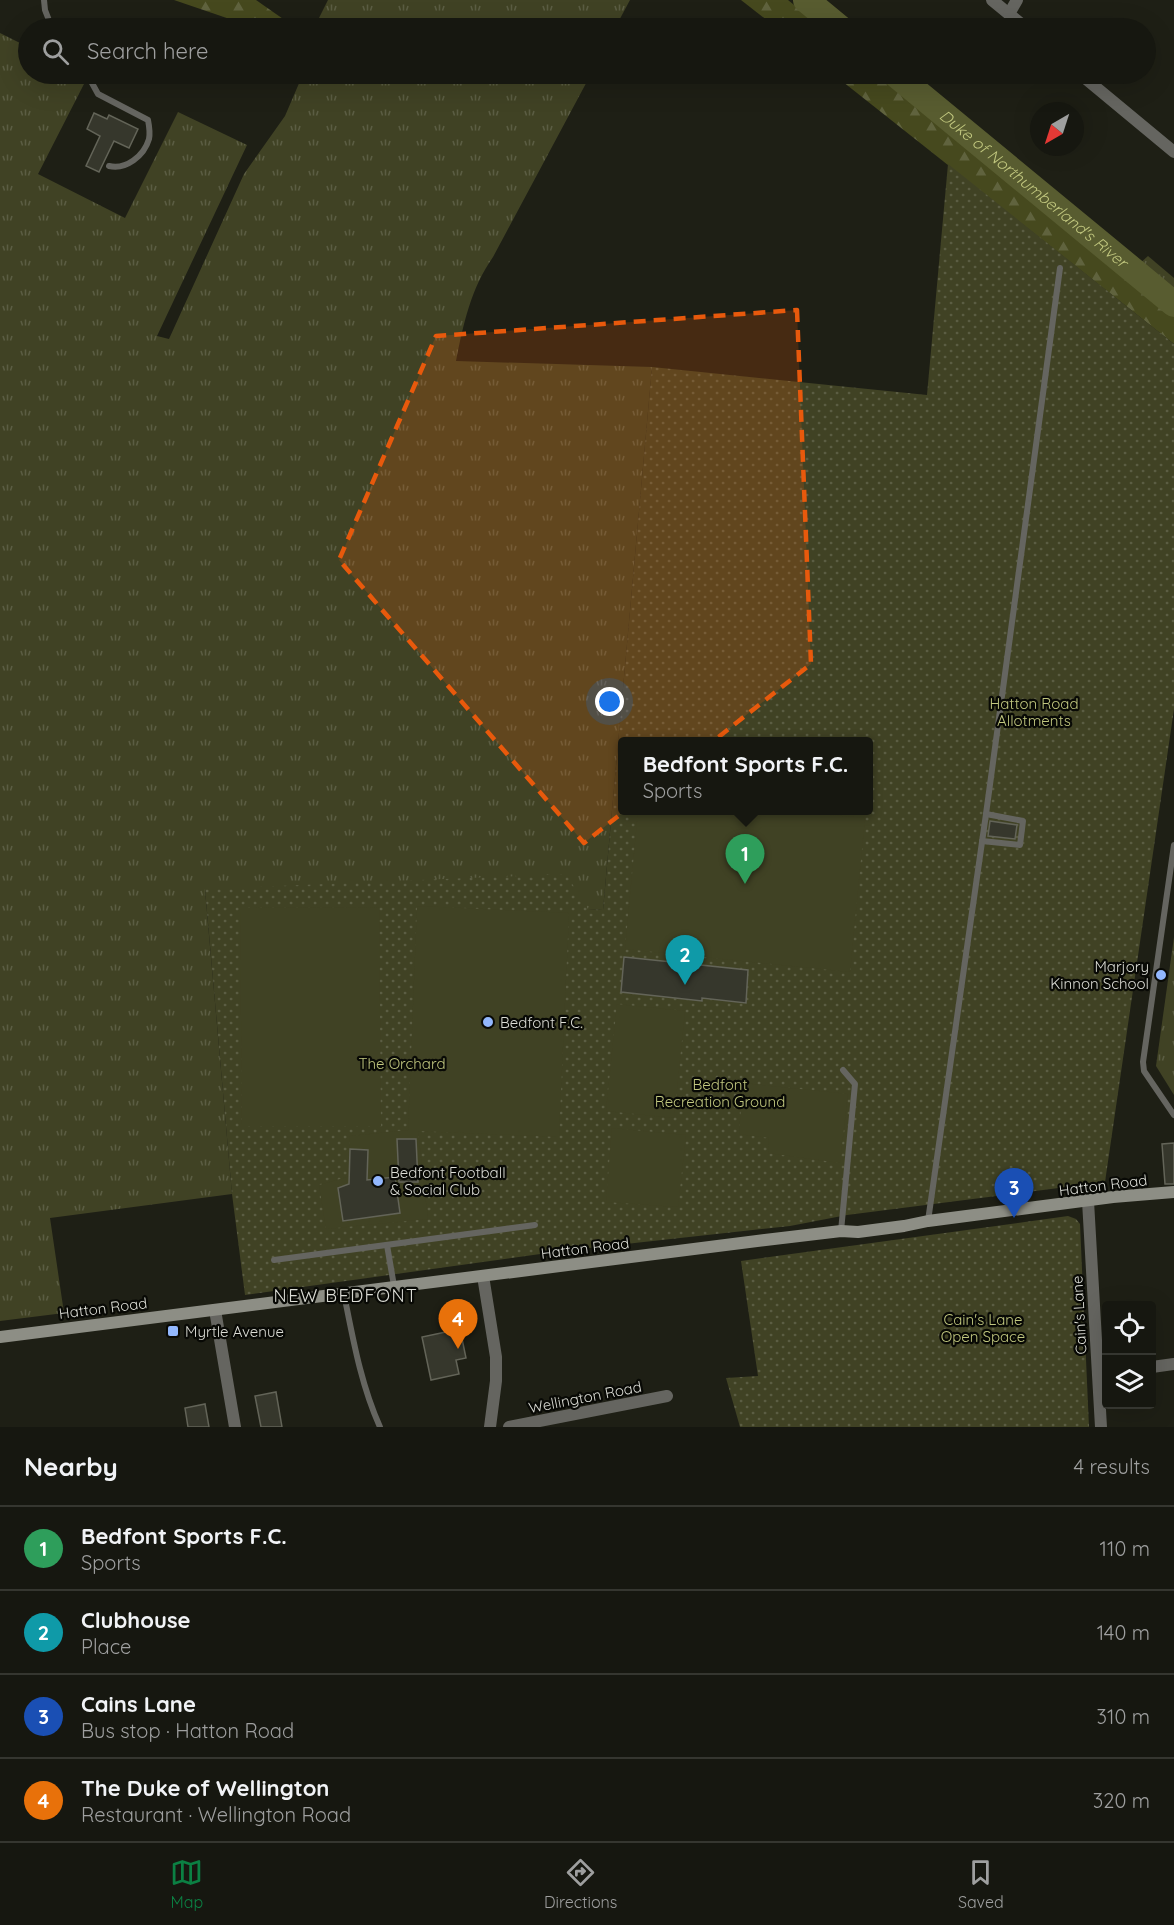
<!DOCTYPE html>
<html lang="en">
<head>
<meta charset="utf-8">
<style>
	body { margin:0; font-family:Quicksand,sans-serif; background:#1f2019; color:#f1f3f6 }
	.controls { position:absolute; right:18px; bottom:18px; display:grid; overflow:hidden; border-radius:6px; box-shadow:0 6px 24px #0002 }
	.controls button { width:54px; height:54px; display:grid; place-items:center; padding:0; border:0; border-bottom:2px solid #353630; background:#161710; color:#f1f3f6; font:30px sans-serif }
	.compass { position:absolute; left:1030px; top:102px; width:54px; height:54px; border-radius:50%; background:#161710; box-shadow:0 6px 24px #0002; rotate:219deg }
	.you { position:absolute; left:610px; top:702px; width:21px; height:21px; margin:-15px; border:4px solid #fff; border-radius:50%; background:#1a73e8; box-shadow:0 0 0 9px #1a73e833 }
	.badge { display:grid; place-items:center; width:39px; height:39px; border-radius:50%; background:#0b8043; color:#fff; font-size:20px; font-weight:700 }
	.pin { position:absolute; translate:-50% -50px; filter:drop-shadow(0 2px 3px #0008) }
	.pin::after { content:''; position:absolute; top:32px; width:21px; height:18px; background:inherit; clip-path:polygon(0 0,100% 0,50% 100%) }
	.popup { position:absolute; left:618px; top:737px; width:255px; height:78px; box-sizing:border-box; display:grid; place-content:center; border-radius:6px; background:#161710; filter:drop-shadow(0 2px 4px #0005); font-size:20px; white-space:nowrap; color:#9e9f9f }
	.popup b { font-size:22px; color:#f1f3f6 }
	.popup::after { content:''; position:absolute; left:50%; top:100%; margin-left:-12px; border:12px solid transparent; border-top-color:#161710 }
	.list { margin:0; padding:0; list-style:none }
	h2 { display:flex; justify-content:space-between; align-items:center; height:78px; margin:0; padding:0 24px; font-size:26px }
	h2 small { font-size:20px; font-weight:400; color:#9e9f9f }
	.list li { display:grid; grid-template-columns:39px 1fr auto; gap:18px; align-items:center; box-sizing:border-box; height:84px; padding:0 24px; border-top:2px solid #353630 }
	.list b { display:block; font-size:22px; white-space:nowrap }
	.list p { margin:0; font-size:20px; white-space:nowrap; color:#9e9f9f }
	.list em { font-size:20px; font-style:normal; color:#9e9f9f }
	.icon { flex:none; width:33px; height:33px; fill:none; stroke:currentColor; stroke-width:2; stroke-linecap:round; stroke-linejoin:round }
	.map { position:relative; flex:none; width:1174px; height:1427px; overflow:hidden }
	.search { position:absolute; background:#161710; box-shadow:0 6px 24px #0002; left:18px; right:18px; top:18px; height:66px; display:flex; align-items:center; gap:15px; box-sizing:border-box; padding:0 21px; border-radius:33px; color:#9e9f9f; font-size:22px }
	.sheet { height:414px; background:#161710 }
	nav { display:flex; justify-content:space-around; align-items:center; box-sizing:border-box; height:84px; border-top:2px solid #353630; background:#161710; font-size:16px; color:#9e9f9f }
	nav a { display:grid; justify-items:center; gap:3px }
	nav .on { color:#0b8043 }
	.map>svg:first-child { display:block }
	.grass { fill:url(#grass-tufts) }
	.forest { fill:url(#forest-firs) }
	.park { fill:url(#park-dots); fill-rule:evenodd }
	.pitch { fill:#404224 }
	.lines { fill:none; stroke-linecap:round; stroke-linejoin:round }
	.river { stroke:#585c30; stroke-width:26 }
	.building { fill:#36372c; stroke:#636458; stroke-width:1.5 }
	.lane { stroke:#656560; stroke-width:6 }
	.street { stroke:#656560; stroke-width:12 }
	.secondary { stroke:#8d8e85; stroke-width:12 }
	.marked { fill:#e8590c; fill-opacity:0.2; stroke:#e8590c; stroke-width:4.5; stroke-dasharray:12 8; stroke-linejoin:round }
	.poi-dot { fill:#92b7fd; stroke:#080905; stroke-width:2 }
	.labels { text-anchor:middle; dominant-baseline:central; stroke-width:4.5; stroke-linejoin:round; paint-order:stroke }
	.park-label { font-size:15px; fill:#c1c77f; stroke:#080905 }
	.poi-label { font-size:15px; fill:#dbdcd5; stroke:#080905; text-anchor:start }
	.street-label { font-size:15px; fill:#dbdcd5; stroke:#080905 }
	.water-label { font-size:16px; font-style:italic; fill:#c0c67e; stroke:#080905 }
	.quarter-label { font-size:18px; letter-spacing:1.5px; fill:#dbdcd5; stroke:#080905 }
</style>
</head>
<body>
<div class="map">
<svg width="1174" height="1427" viewBox="0 0 1174 1427">
	<defs>
		<pattern id="grass-tufts" width="24" height="20" patternUnits="userSpaceOnUse" patternTransform="scale(1.5)"><rect width="24" height="20" fill="#404224"/><path d="M3 7l-1-3M5 7V3M7 7l1-3M15 17l-1-3M17 17v-4M19 17l1-3" fill="none" stroke="#5b5d43"/></pattern>
		<pattern id="forest-firs" width="22" height="20" patternUnits="userSpaceOnUse" patternTransform="scale(1.5)"><rect width="22" height="20" fill="#46491e"/><path d="M5 1l3.5 6h-7zM16 11l3.5 6h-7z" fill="#60633e"/></pattern>
		<pattern id="park-dots" width="8" height="8" patternUnits="userSpaceOnUse" patternTransform="scale(1.5)"><rect width="8" height="8" fill="#404224"/><path d="M2 2h.1M6 6h.1" fill="none" stroke="#5b5d43" stroke-width="1.8" stroke-linecap="round"/></pattern>
	</defs>
	<rect width="100%" height="100%" fill="#1e1f15"/>
	<g class="grass">
		<polygon points="328,0 630,0 615,28 314,28"/>
		<path d="M0,33L28,47V74H74L84,84L38,174L125,218L178,112L247,145L157,336L169,339L244,174L285,116L303,74H591L493,257C471,288 463,325 456,361L652,367L603,910L205,890L232,1194L50,1218L64,1313L0,1321Z"/>
		<polygon points="1148,256 1174,278 1174,295 1138,265"/>
		<polygon points="1174,937 1174,1095 1156,1066"/>
	</g>
	<g class="forest">
		<polygon points="174,0 256,0 296,28 256,28"/>
		<polygon points="741,0 788,0 822,28 777,28"/>
		<polygon points="833,74 878,74 1174,316 1174,344"/>
	</g>
	<g class="park">
		<path d="M948,164L1174,344V709L1105,1182L847,1215L790,1226L562,1251L245,1295L232,1194L205,889L566,874L588,909L603,910L652,367L927,395ZM622,742H868V810H622Z"/>
		<polygon points="1068,1216 1076,1219 1080,1224 1089,1427 740,1427 726,1378 758,1376 741,1261"/>
	</g>
	<g class="pitch">
		<polygon points="784,811 865,818 850,972 625,949 638,811"/>
		<polygon points="417,906 569,913 559,1137 418,1131 428,1219 326,1229 319,1185 347,1177 350,1136 408,1130"/>
		<polygon points="379,907 381,1126 242,1126 240,908"/>
		<polygon points="617,1004 685,1011 674,1118 606,1111"/>
		<polygon points="743,1083 848,1094 840,1163 768,1153 769,1138 739,1134"/>
		<polygon points="612,1128 686,1135 678,1207 606,1202"/>
	</g>
	<g class="lines">
		<g class="river">
			<polyline points="806,0 840,28"/>
			<path id="s1" d="M895,74L1174,304"/>
		</g>
	</g>
	<g class="building">
		<polygon points="94,113 107,119 109,115 138,129 129,148 114,141 99,172 86,166 100,136 87,129"/>
		<polygon points="990,821 1017,825 1015,839 988,836"/>
		<polygon points="624,957 748,970 746,1003 702,998 702,1001 621,992"/>
		<polygon points="397,1139 416,1139 418,1182 399,1182"/>
		<polygon points="1174,1143 1174,1184 1165,1184 1162,1144"/>
		<polygon points="350,1149 368,1150 367,1180 395,1177 400,1213 343,1221 338,1188 349,1184"/>
		<polygon points="460,1329 466,1358 456,1360 459,1374 431,1380 422,1337"/>
		<polygon points="276,1392 282,1427 261,1427 255,1396"/>
		<polygon points="205,1404 209,1427 188,1427 185,1408"/>
	</g>
	<g class="lines">
		<g class="lane">
			<polyline points="44,0 45,10 52,28"/>
			<path d="M87,74L98,94L148,120C149,125 150,134 149,139C144,156 126,170 109,166"/>
			<polyline points="982,841 1020,845 1023,821 986,814"/>
			<polyline points="1174,845 1143,1062 1144,1071 1174,1115"/>
			<polyline points="928,1221 986,814 1060,268"/>
			<polyline points="841,1231 855,1084 843,1070"/>
			<polyline points="387,1245 394,1286"/>
			<polyline points="274,1260 535,1225"/>
			<path d="M344,1294C353,1339 361,1385 380,1427"/>
		</g>
		<g class="street">
			<polyline points="992,0 1026,28"/>
			<polyline points="1009,14 1017,0"/>
			<polyline points="1080,74 1174,152"/>
			<polyline points="1088,1201 1101,1427"/>
			<polyline points="483,1276 496,1357 496,1381 490,1427"/>
			<polyline points="215,1310 235,1427"/>
			<polyline points="1152,1367 1174,1364"/>
			<polyline points="509,1427 667,1396"/>
		</g>
		<polyline class="secondary" points="0,1337 757,1241 841,1231 858,1232 904,1226 928,1221 1113,1197 1174,1192"/>
	</g>
	<path class="marked" d="M797,310L811,664L584,843L339,560L436,336Z"/>
	<g class="poi-dot">
		<circle cx="1161" cy="975" r="6"/>
		<circle cx="488" cy="1022" r="6"/>
		<circle cx="378" cy="1181" r="6"/>
		<rect x="167" y="1325" width="12" height="12" rx="3"/>
	</g>
	<g class="labels">
		<g class="park-label">
			<text x="1034" y="703">Hatton Road<tspan x="1034" dy="17">Allotments</tspan></text>
			<text x="402" y="1063">The Orchard</text>
			<text x="720" y="1084">Bedfont<tspan x="720" dy="17">Recreation Ground</tspan></text>
			<text x="983" y="1319">Cain's Lane<tspan x="983" dy="17">Open Space</tspan></text>
		</g>
		<g class="poi-label">
			<text x="1149" y="966" text-anchor="end">Marjory<tspan x="1149" dy="17">Kinnon School</tspan></text>
			<text x="500" y="1022">Bedfont F.C.</text>
			<text x="390" y="1172">Bedfont Football<tspan x="390" dy="17">&amp; Social Club</tspan></text>
			<text x="185" y="1331">Myrtle Avenue</text>
		</g>
		<g class="street-label">
			<text transform="translate(1103 1185) rotate(-7)">Hatton Road</text>
			<text transform="translate(585 1248) rotate(-7)">Hatton Road</text>
			<text transform="translate(103 1308) rotate(-7)">Hatton Road</text>
			<text transform="translate(1079 1315) rotate(-93)">Cain's Lane</text>
			<text transform="translate(585 1397) rotate(-11)">Wellington Road</text>
		</g>
		<g class="water-label">
			<text stroke="none"><textPath href="#s1" startOffset="180">Duke of Northumberland's River</textPath></text>
		</g>
		<g class="quarter-label">
			<text x="346" y="1295">NEW BEDFONT</text>
		</g>
	</g>
</svg>
<div class="controls">
<button><svg class="icon" aria-label="locate" viewBox="0 0 24 24"><circle cx="12" cy="12" r="6"/><path d="M12 2v4M12 18v4M2 12h4M18 12h4"/></svg></button>
<button><svg class="icon" aria-label="layers" viewBox="0 0 24 24"><path d="M12 4l9 5-9 5-9-5zM3 14l9 5 9-5"/></svg></button>
</div>
<svg class="compass" viewBox="-18 -18 36 36"><path d="M0-13l5 13h-10z" fill="#e53935"/><path d="M0 13l5-13h-10z" fill="#9e9f9f"/></svg>
<div class="you"></div>
<div class="pin badge" style="left:745px;top:884px;background:#2e9e5b">1</div>
<div class="popup"><b>Bedfont Sports F.C.</b>Sports</div>
<div class="pin badge" style="left:685px;top:985px;background:#0f9aa8">2</div>
<div class="pin badge" style="left:1014px;top:1218px;background:#1a4fb4">3</div>
<div class="pin badge" style="left:458px;top:1349px;background:#e8710a">4</div>
<div class="search"><svg class="icon" aria-label="search" viewBox="0 0 24 24"><circle cx="10" cy="10" r="6"/><path d="M15 15l6 6"/></svg>Search here</div>
</div>
<section class="sheet">
<h2>Nearby<small>4 results</small></h2>
<ul class="list">
<li><span class="badge" style="background:#2e9e5b">1</span><div><b>Bedfont Sports F.C.</b><p>Sports</p></div><em>110 m</em></li>
<li><span class="badge" style="background:#0f9aa8">2</span><div><b>Clubhouse</b><p>Place</p></div><em>140 m</em></li>
<li><span class="badge" style="background:#1a4fb4">3</span><div><b>Cains Lane</b><p>Bus stop · Hatton Road</p></div><em>310 m</em></li>
<li><span class="badge" style="background:#e8710a">4</span><div><b>The Duke of Wellington</b><p>Restaurant · Wellington Road</p></div><em>320 m</em></li>
</ul>
</section>
<nav>
<a class="on"><svg class="icon" aria-label="map" viewBox="0 0 24 24"><path d="M3 6l6-2 6 2 6-2v14l-6 2-6-2-6 2zM9 4v14M15 6v14"/></svg>Map</a>
<a><svg class="icon" aria-label="directions" viewBox="0 0 24 24"><path d="M12 3l9 9-9 9-9-9zM9 14v-3h6M13 9l2 2-2 2"/></svg>Directions</a>
<a><svg class="icon" aria-label="saved" viewBox="0 0 24 24"><path d="M7 4h10v16l-5-4-5 4z"/></svg>Saved</a>
</nav>
</body>
</html>
